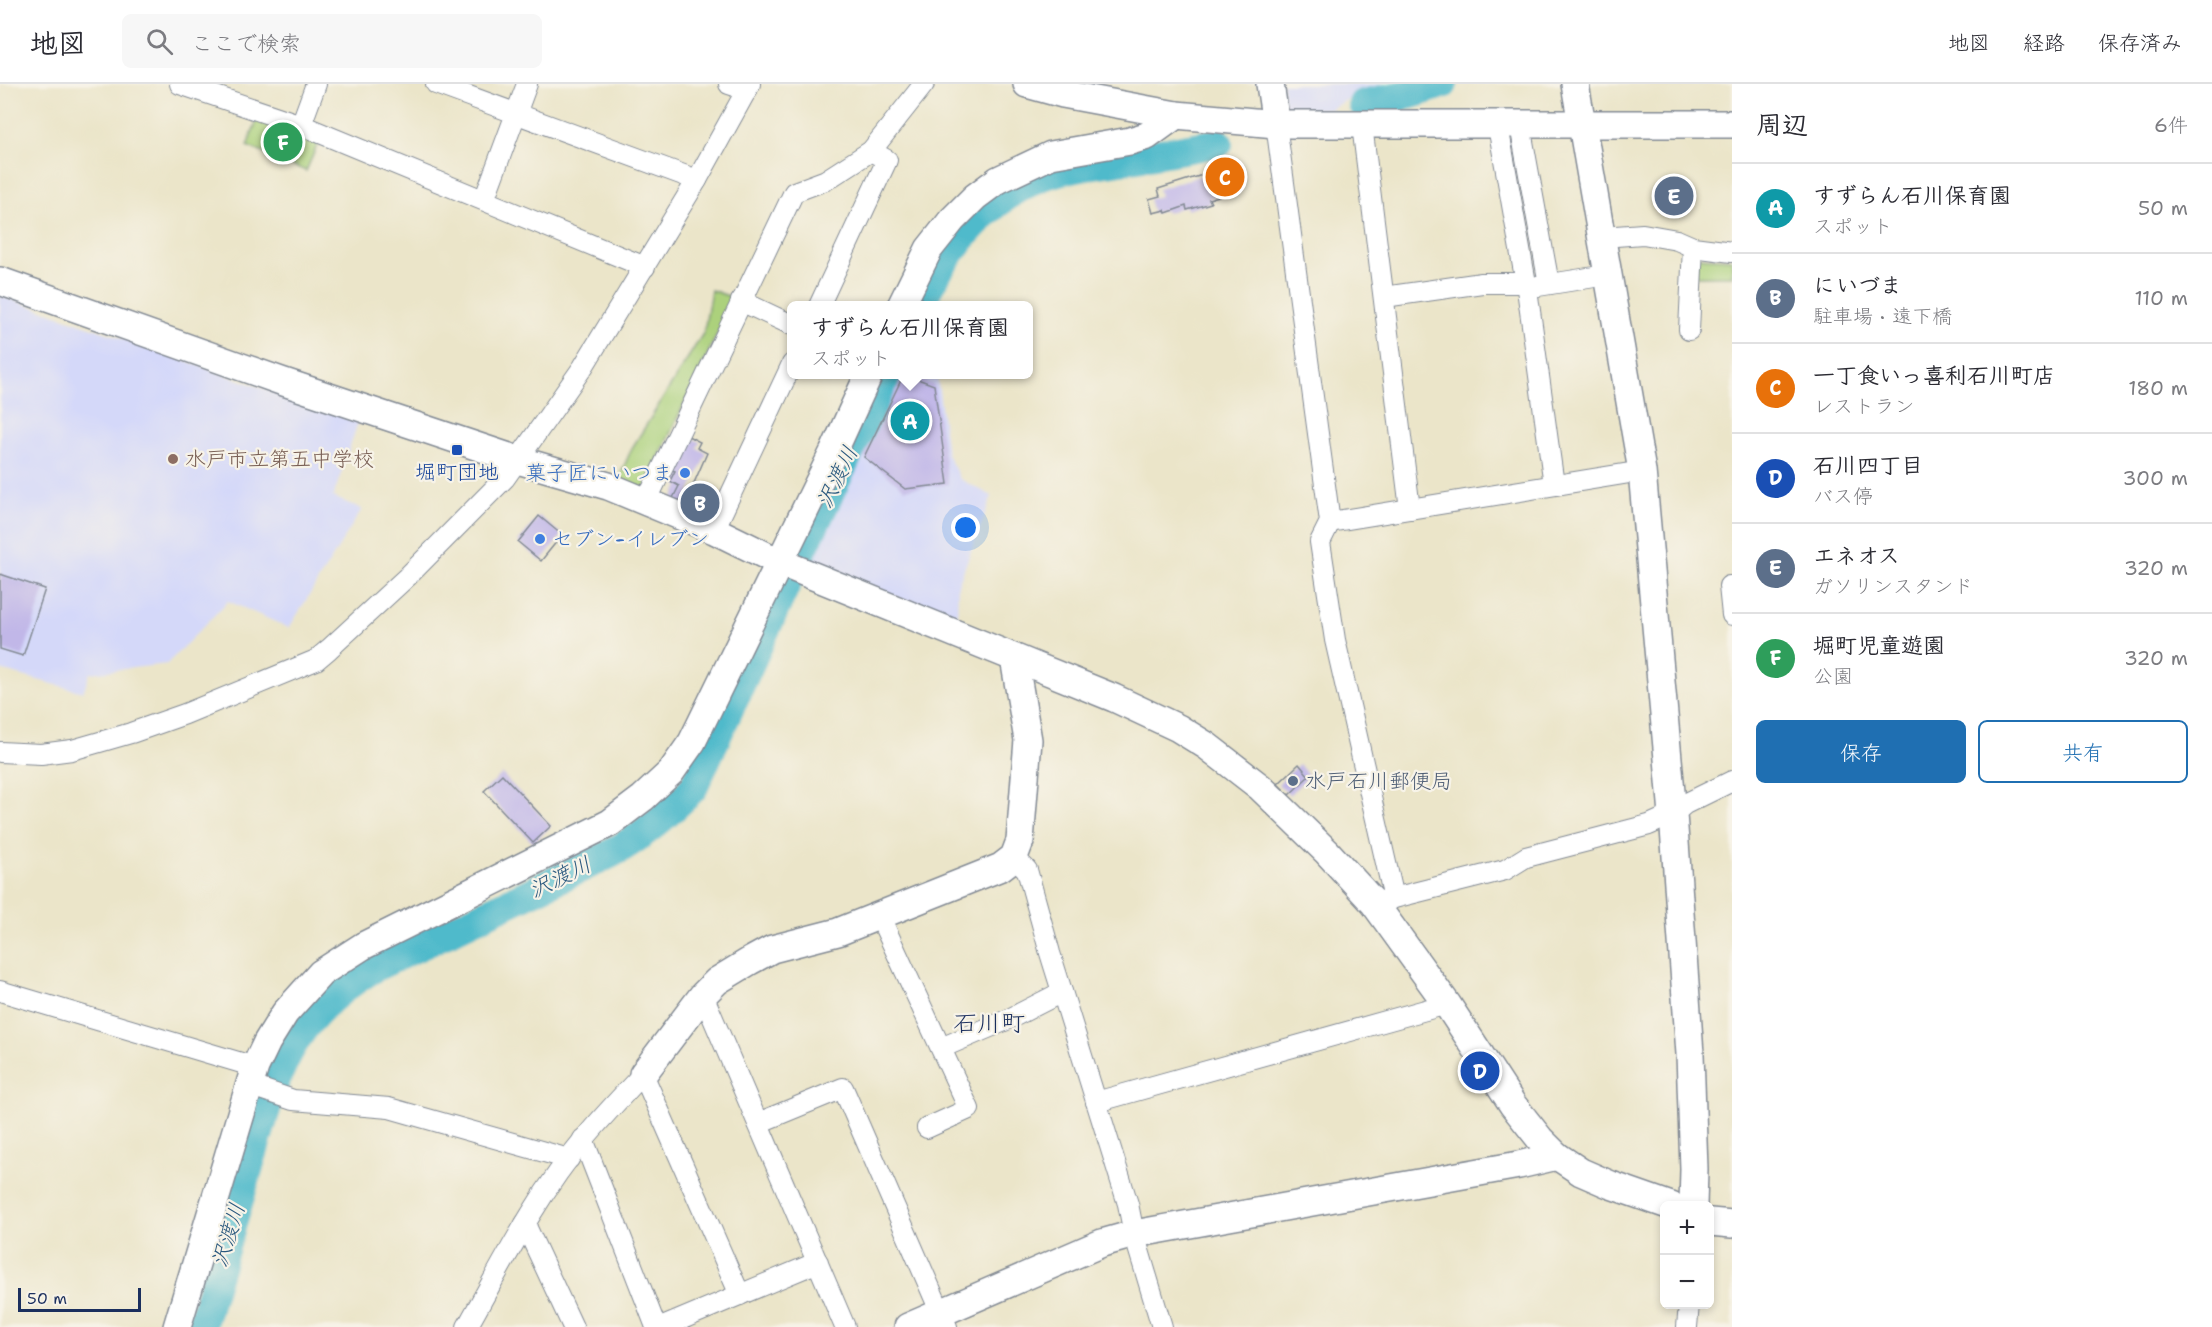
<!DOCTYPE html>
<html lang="ja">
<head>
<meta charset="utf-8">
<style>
	body { margin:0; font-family:"Shantell Sans","Klee One",sans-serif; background:#f7f7f7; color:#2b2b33 }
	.controls { position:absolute; right:18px; bottom:18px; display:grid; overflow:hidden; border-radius:9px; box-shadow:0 3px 9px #0003 }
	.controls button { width:54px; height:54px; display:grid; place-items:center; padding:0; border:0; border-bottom:2px solid #e1e1e2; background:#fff; color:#2b2b33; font:30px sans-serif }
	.scale { position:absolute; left:18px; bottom:15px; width:123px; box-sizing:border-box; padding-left:6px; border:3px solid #1b2f5e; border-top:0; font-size:16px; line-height:21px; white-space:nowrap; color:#1b2f5e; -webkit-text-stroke:4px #f7f3e8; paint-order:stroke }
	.you { position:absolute; left:966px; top:444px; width:21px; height:21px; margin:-15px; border:4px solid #fff; border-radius:50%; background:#1a73e8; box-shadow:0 0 0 9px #1a73e833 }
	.badge { display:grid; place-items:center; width:39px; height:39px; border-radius:50%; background:#1f6fb2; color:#fff; font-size:20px; font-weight:700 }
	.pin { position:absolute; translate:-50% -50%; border:3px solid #fff; box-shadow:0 2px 6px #0006 }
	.popup { position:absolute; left:787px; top:217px; width:246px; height:78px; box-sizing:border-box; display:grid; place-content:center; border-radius:9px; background:#fff; filter:drop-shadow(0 2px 4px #0005); font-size:20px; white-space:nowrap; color:#7c7c81 }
	.popup b { font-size:22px; color:#2b2b33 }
	.popup::after { content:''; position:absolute; left:50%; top:100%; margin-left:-12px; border:12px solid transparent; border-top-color:#fff }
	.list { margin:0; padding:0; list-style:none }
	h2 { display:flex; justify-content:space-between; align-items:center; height:78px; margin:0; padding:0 24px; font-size:26px }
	h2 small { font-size:20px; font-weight:400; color:#7c7c81 }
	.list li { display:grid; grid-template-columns:39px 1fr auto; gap:18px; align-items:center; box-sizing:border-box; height:90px; padding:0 24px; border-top:2px solid #e1e1e2 }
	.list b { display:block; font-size:22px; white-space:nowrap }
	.list p { margin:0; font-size:20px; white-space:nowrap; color:#7c7c81 }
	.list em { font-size:20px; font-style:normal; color:#7c7c81 }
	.actions { display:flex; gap:12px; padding:18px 24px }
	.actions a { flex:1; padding:14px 0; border:2px solid #1f6fb2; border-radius:9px; text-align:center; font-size:21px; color:#1f6fb2 }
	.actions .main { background:#1f6fb2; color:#fff }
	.icon { flex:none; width:33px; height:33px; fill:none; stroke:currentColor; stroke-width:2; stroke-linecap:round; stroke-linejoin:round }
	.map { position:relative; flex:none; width:1732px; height:1243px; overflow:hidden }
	header { display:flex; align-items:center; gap:36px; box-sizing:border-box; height:84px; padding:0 30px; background:#fff; border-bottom:2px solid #e1e1e2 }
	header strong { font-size:28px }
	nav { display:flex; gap:33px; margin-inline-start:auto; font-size:21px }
	.search { width:420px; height:54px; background:#f7f7f7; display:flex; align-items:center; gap:15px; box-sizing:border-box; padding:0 21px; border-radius:9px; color:#7c7c81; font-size:22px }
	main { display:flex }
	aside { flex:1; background:#fff }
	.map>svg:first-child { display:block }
	.built { fill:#d4d8f9 }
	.green { fill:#acd17b; stroke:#64806c; stroke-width:1.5 }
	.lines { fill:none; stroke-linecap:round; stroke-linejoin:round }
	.river { stroke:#4fbacb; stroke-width:30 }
	.building { fill:#c1b7e8 }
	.street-casing { stroke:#838a94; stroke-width:22 }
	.secondary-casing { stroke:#838a94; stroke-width:30 }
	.street { stroke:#fff; stroke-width:20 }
	.secondary { stroke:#fff; stroke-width:27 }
	.transit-dot { fill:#1a4fb4; stroke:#f7f3e8; stroke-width:2 }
	.education-dot { fill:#8d6e63; stroke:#f7f3e8; stroke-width:2 }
	.shop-dot { fill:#3f7fe0; stroke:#f7f3e8; stroke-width:2 }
	.service-dot { fill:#5c6f8a; stroke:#f7f3e8; stroke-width:2 }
	.labels { text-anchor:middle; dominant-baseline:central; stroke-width:4.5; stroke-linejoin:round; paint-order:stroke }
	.education-label { font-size:21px; fill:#785e54; stroke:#f7f3e8; text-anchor:start }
	.transit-label { font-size:21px; fill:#164399; stroke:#f7f3e8 }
	.shop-label { font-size:21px; fill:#366cbe; stroke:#f7f3e8; text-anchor:end }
	.service-label { font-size:21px; fill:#4e5e75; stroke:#f7f3e8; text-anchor:start }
	.water-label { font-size:22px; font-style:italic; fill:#2b597f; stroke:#f7f3e8 }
	.quarter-label { font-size:24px; fill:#1b2f5e; stroke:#f7f3e8 }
</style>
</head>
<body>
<header>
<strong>地図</strong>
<div class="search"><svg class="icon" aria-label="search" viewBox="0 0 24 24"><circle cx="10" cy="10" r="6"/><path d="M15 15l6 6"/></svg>ここで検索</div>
<nav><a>地図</a><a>経路</a><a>保存済み</a></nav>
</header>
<main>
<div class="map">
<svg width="1732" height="1243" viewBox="0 0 1732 1243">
	<rect width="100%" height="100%" fill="#f7f3e8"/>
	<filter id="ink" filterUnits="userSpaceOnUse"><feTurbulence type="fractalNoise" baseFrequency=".0167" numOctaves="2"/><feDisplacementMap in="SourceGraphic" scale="12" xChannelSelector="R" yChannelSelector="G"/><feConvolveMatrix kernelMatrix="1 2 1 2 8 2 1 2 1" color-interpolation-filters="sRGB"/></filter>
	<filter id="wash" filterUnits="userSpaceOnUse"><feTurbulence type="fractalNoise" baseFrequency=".008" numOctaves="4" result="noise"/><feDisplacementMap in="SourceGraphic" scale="24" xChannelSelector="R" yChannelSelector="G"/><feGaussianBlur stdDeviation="1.35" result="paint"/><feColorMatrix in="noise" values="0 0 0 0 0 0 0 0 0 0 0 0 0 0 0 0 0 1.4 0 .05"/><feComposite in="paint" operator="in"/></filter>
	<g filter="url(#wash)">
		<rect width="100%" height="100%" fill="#ebe5c9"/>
		<g class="built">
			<polygon points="1282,0 1390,0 1359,9 1330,25 1285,25"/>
			<polygon points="0,211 358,338 333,413 362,425 289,544 228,517 167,580 90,589 83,608 0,586"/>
			<polygon points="900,291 937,291 947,370 960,395 992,412 958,501 957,539 812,477"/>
		</g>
		<g class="green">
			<polygon points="259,31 320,55 306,87 247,62"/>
			<polygon points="1697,173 1732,175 1732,192 1696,192"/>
			<polygon points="711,206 734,214 643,407 618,396 632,364 704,248"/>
		</g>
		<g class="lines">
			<g class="river">
				<polyline points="1363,20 1411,10 1443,0"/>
				<path d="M919,222C944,170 982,121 1034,96C1059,84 1087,81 1114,77C1148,71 1183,65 1218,59"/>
				<path d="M201,1243L269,1015C290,950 319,917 377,882L610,770C642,753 668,730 693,704L792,487L887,290"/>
			</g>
		</g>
		<g id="blocks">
			<g class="building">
				<polygon points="1234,81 1241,105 1209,115 1211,119 1187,126 1186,122 1166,129 1165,126 1153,129 1149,115 1160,112 1158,105"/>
				<polygon points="904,290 934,301 948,400 905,405 864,373"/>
				<polygon points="688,352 700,358 697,364 707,369 684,422 672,416 679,402 670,397 675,387 672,386"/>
				<polygon points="539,432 562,451 541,477 518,458"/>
				<polygon points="0,490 45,505 23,572 0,565"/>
				<polygon points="1299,680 1309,692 1289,711 1278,700"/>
				<polygon points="502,690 551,742 533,759 484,707"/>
			</g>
		</g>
	</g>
	<g filter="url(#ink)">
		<use href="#blocks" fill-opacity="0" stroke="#838a94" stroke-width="1.5"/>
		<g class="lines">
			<defs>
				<g id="street">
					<polyline points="180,0 301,41 645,183"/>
					<polyline points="436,0 697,96"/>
					<polyline points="729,0 741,4 746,8"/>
					<polyline points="1276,40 1330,438 1320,458 1335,556 1394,814"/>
					<polyline points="301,41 316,0"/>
					<polyline points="1362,41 1410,425"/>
					<polyline points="1520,41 1549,200"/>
					<polyline points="1498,42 1527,205 1554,401"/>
					<polyline points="484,116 527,0"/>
					<polyline points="1602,153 1643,150 1677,156 1693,163 1732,168"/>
					<polyline points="1538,202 1607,191"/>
					<polyline points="1384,213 1482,199 1525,199"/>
					<polyline points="741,217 792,241"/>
					<polyline points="819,222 887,76 871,67"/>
					<polyline points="1689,246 1693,163"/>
					<polyline points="646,418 794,108 826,96 871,67 924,0"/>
					<polyline points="1330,438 1642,387"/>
					<polyline points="714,446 792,280"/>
					<polyline points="1732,502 1729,502 1732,531"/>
					<polyline points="0,668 41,670 72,666 131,649 185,630 316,576 329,565 407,493 505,394 583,283 697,96 750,0"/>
					<polyline points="1014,773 1027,786 1050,869 1128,1120 1134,1150 1162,1243"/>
					<polyline points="1382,817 1505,786 1526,773 1649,741 1673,730 1685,720 1732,697"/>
					<polyline points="879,831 969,1025 927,1044"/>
					<polyline points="0,907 255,983"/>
					<polyline points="703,911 845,1243"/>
					<polyline points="941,964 1009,935 1062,908"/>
					<polyline points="249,1001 293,1016 389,1024 569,1075"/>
					<polyline points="1096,1018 1447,920"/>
					<polyline points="758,1039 843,1004 947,1243"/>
					<polyline points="583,1055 656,1243"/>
					<polyline points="525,1140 573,1243"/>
					<path d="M467,1243C503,1179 537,1111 584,1055C603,1032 623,1011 643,990L740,1211"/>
					<polyline points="663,1243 818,1178"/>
					<polyline points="1687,1243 1689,1220"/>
				</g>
				<g id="secondary">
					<polyline points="1027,0 1063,10 1176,31 1276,40 1732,40"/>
					<polyline points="1270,0 1276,40"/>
					<polyline points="1575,0 1642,387 1673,730 1690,970 1694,1085 1693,1122"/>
					<polyline points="0,197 281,297 518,376 608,402 714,446 779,478 1114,614 1178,644 1207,662 1260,703 1327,768 1374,819 1447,920 1513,1021 1540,1055 1557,1072 1581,1088 1611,1101 1671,1122"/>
					<polyline points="901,222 929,165 952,136 975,113 998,96 1051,71 1130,57 1147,52 1176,31"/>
					<polyline points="643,990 703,911 717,897 750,877 772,865 838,848 1001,783 1014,773 1020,757 1028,656 1014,574"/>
					<polyline points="1710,1138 1732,1140"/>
					<polyline points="177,1243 255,983 267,958 285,929 321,889 363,862 610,739 643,714 671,688 692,658 833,369 869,290"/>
					<polyline points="908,1243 1102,1159 1134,1150 1519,1081 1557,1072"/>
				</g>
			</defs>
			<use href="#street" class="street-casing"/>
			<use href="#secondary" class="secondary-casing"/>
			<use href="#street" class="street"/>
			<use href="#secondary" class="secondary"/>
		</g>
	</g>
	<rect class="transit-dot" x="451" y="360" width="12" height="12" rx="3"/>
	<circle class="education-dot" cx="173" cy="375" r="6"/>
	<g class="shop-dot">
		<circle cx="685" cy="389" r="6"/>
		<circle cx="540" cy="455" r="6"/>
	</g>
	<circle class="service-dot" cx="1293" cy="697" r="6"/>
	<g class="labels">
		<g class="education-label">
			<text x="185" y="375">水戸市立第五中学校</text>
		</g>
		<g class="transit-label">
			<text x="457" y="388">堀町団地</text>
		</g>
		<g class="shop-label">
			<text x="673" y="389">菓子匠にいつま</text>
			<text x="552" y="455" text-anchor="start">セブン-イレブン</text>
		</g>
		<g class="service-label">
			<text x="1305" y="697">水戸石川郵便局</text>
		</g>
		<g class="water-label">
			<text transform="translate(837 393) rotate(-64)">沢渡川</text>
			<text transform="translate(560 793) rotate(-26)">沢渡川</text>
			<text transform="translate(228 1151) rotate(-73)">沢渡川</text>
		</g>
		<g class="quarter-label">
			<text x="989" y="939">石川町</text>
		</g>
	</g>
</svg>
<div class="controls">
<button>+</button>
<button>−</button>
</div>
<div class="scale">50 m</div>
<div class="you"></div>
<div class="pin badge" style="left:910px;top:337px;background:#0f9aa8">A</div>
<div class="popup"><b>すずらん石川保育園</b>スポット</div>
<div class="pin badge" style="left:700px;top:419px;background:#5c6f8a">B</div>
<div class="pin badge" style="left:1225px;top:93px;background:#e8710a">C</div>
<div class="pin badge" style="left:1480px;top:987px;background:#1a4fb4">D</div>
<div class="pin badge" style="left:1674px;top:112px;background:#5c6f8a">E</div>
<div class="pin badge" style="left:283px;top:58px;background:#2e9e5b">F</div>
</div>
<aside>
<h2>周辺<small>6件</small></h2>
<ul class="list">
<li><span class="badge" style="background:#0f9aa8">A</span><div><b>すずらん石川保育園</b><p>スポット</p></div><em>50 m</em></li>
<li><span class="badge" style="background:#5c6f8a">B</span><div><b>にいづま</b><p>駐車場 · 遠下橋</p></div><em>110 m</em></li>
<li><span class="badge" style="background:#e8710a">C</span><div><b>一丁食いっ喜利石川町店</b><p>レストラン</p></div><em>180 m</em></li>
<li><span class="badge" style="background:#1a4fb4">D</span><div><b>石川四丁目</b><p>バス停</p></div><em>300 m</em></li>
<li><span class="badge" style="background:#5c6f8a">E</span><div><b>エネオス</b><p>ガソリンスタンド</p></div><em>320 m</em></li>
<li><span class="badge" style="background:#2e9e5b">F</span><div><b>堀町児童遊園</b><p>公園</p></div><em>320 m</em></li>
</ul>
<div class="actions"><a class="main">保存</a><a>共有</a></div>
</aside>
</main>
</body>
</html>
